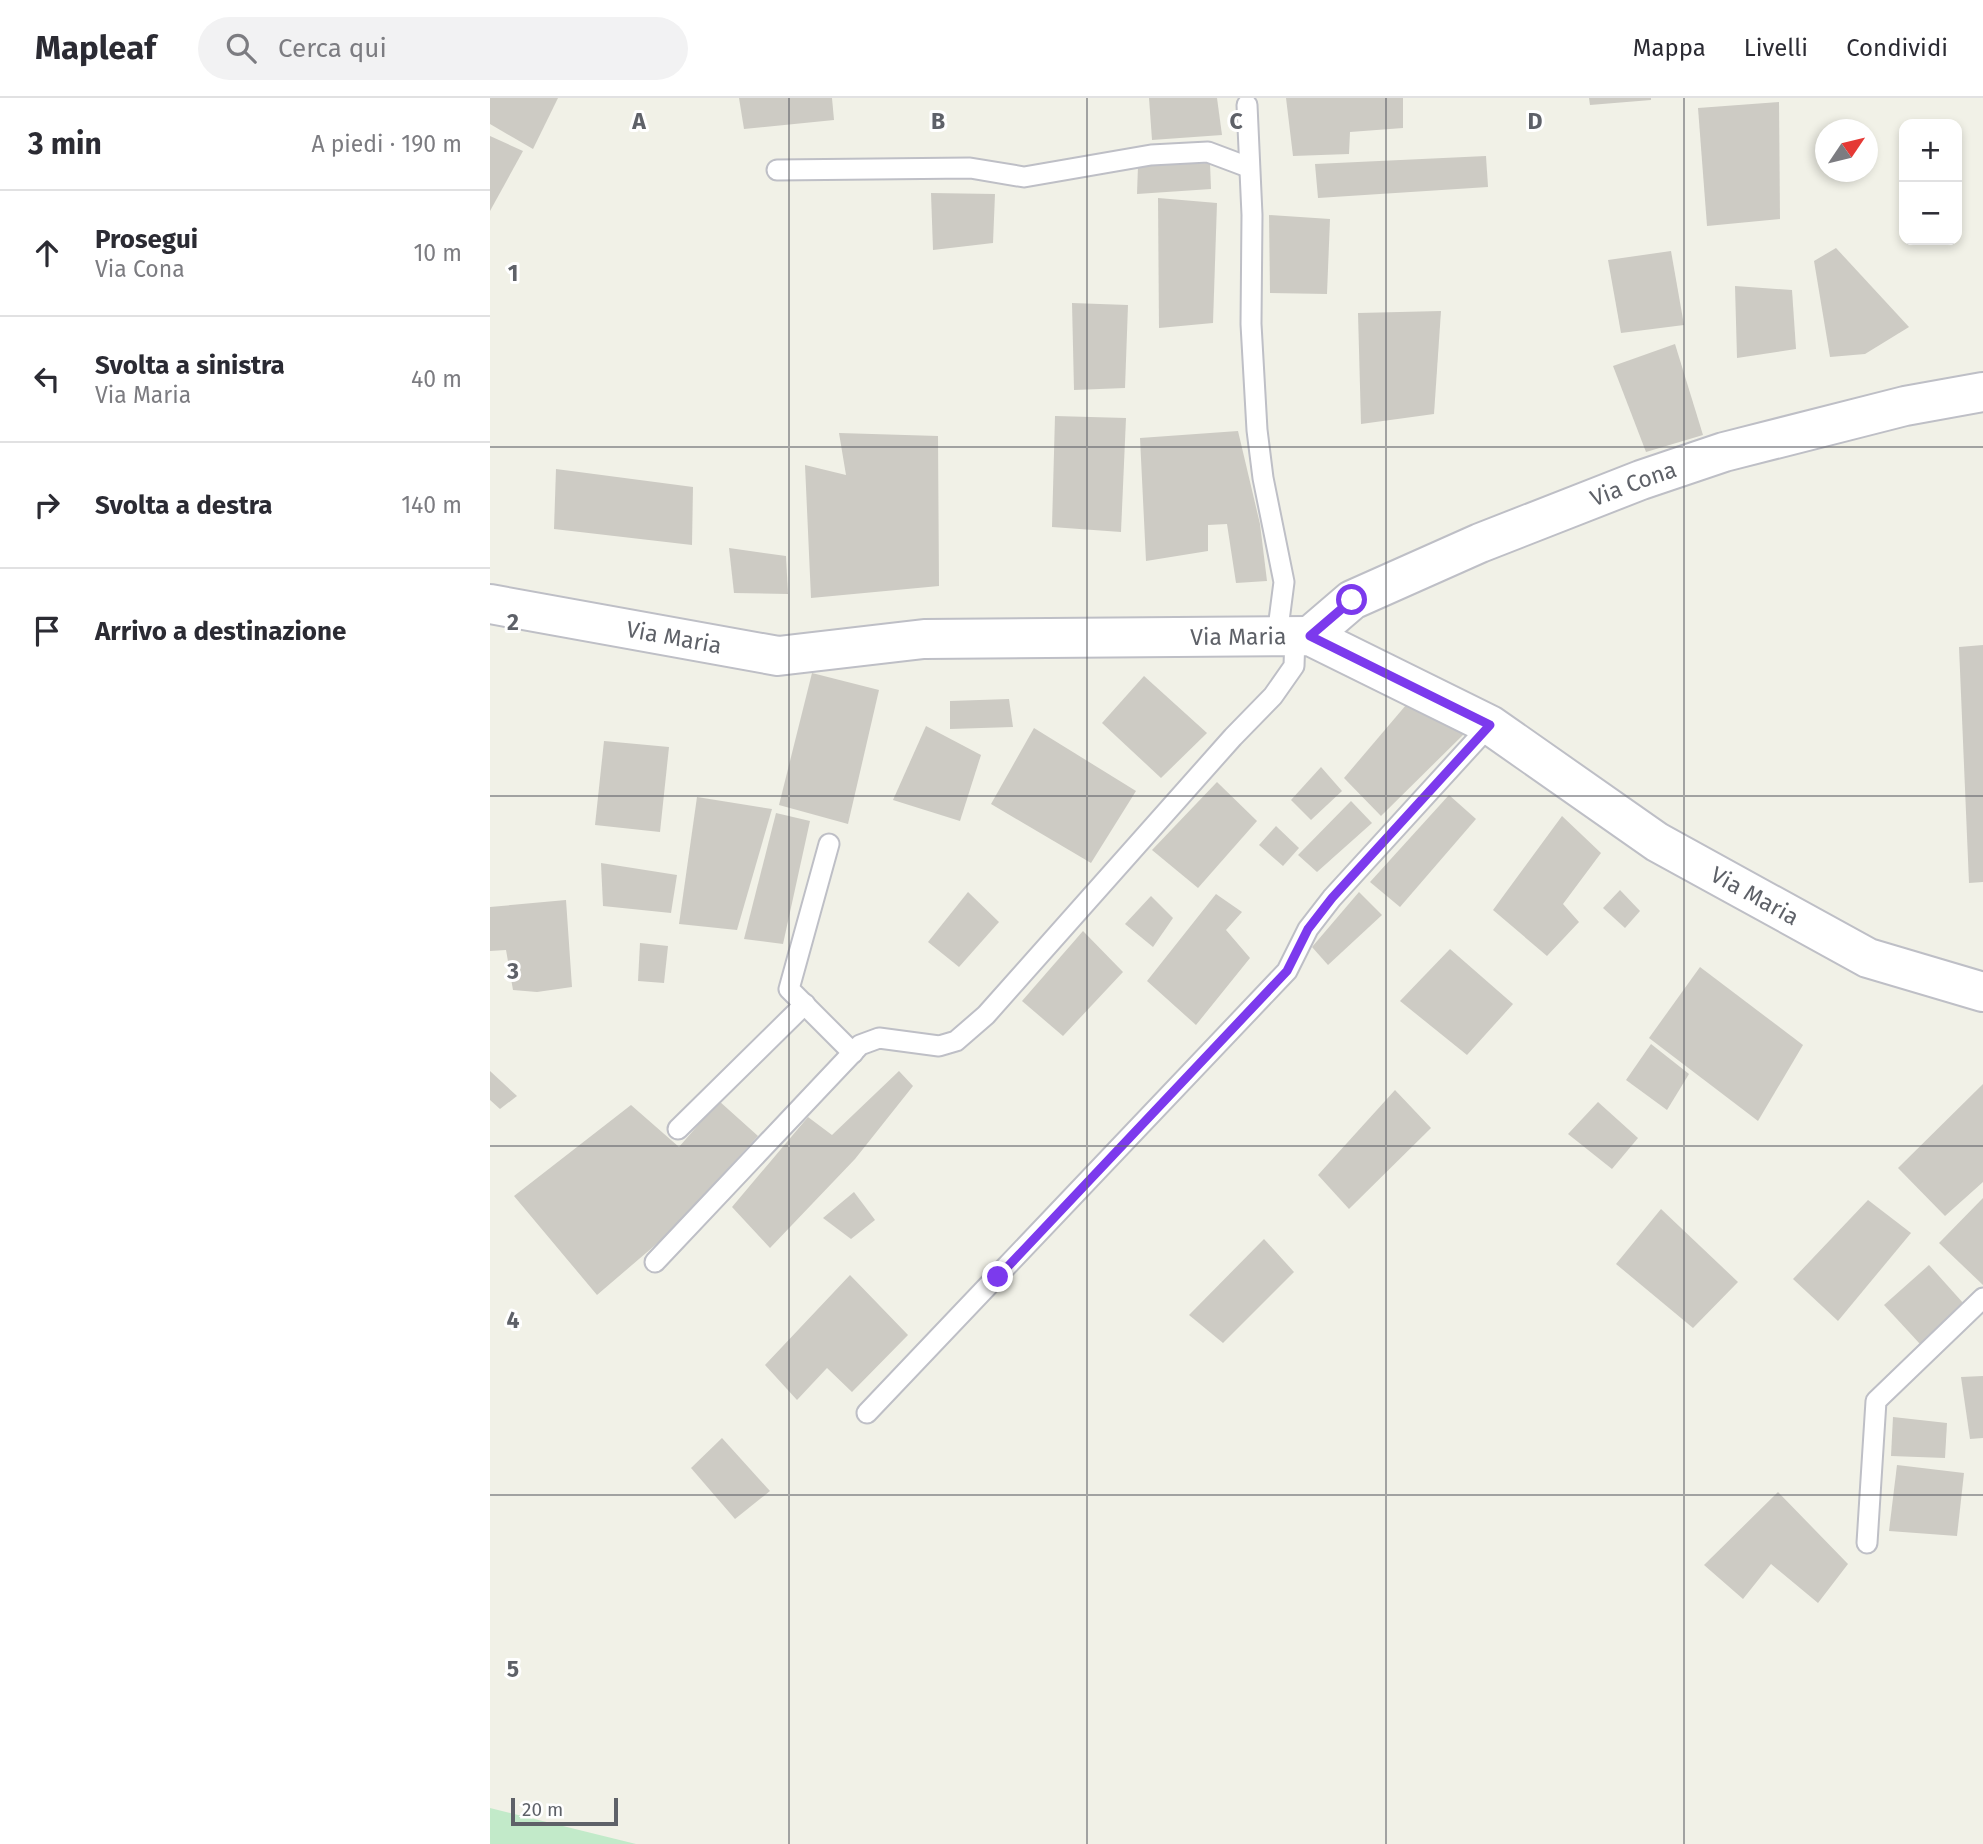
<!DOCTYPE html>
<html lang="it">
<head>
<meta charset="utf-8">
<style>
	body { margin:0; font-family:"Fira Sans",sans-serif; background:#f2f2f3; color:#2b2b33 }
	.controls { position:absolute; right:21px; top:21px; display:grid; overflow:hidden; border-radius:14px; box-shadow:0 4px 10px #0003 }
	.controls button { width:63px; height:63px; display:grid; place-items:center; padding:0; border:0; border-bottom:2px solid #e1e1e2; background:#fff; color:#2b2b33; font:35px sans-serif }
	.compass { position:absolute; left:1325px; top:21px; width:63px; height:63px; border-radius:50%; background:#fff; box-shadow:0 4px 10px #0003; rotate:55deg }
	.scale { position:absolute; left:21px; bottom:18px; width:107px; box-sizing:border-box; padding-left:7px; border:4px solid #5e6168; border-top:0; font-size:19px; line-height:24px; white-space:nowrap; color:#5e6168; -webkit-text-stroke:5px #fff; paint-order:stroke }
	.stop { position:absolute; width:21px; height:21px; margin:-16px; border:5px solid #7c3aed; border-radius:50%; background:#fff }
	.stop.end { background:#7c3aed; border-color:#fff; box-shadow:0 2px 7px #0008 }
	.list { margin:0; padding:0; list-style:none }
	h2 { display:flex; justify-content:space-between; align-items:center; height:91px; margin:0; padding:0 28px; font-size:30px }
	h2 small { font-size:23px; font-weight:400; color:#7c7c81 }
	.list li { display:grid; grid-template-columns:46px 1fr auto; gap:21px; align-items:center; box-sizing:border-box; height:126px; padding:0 28px; border-top:2px solid #e1e1e2 }
	.list b { display:block; font-size:26px; white-space:nowrap }
	.list p { margin:0; font-size:23px; white-space:nowrap; color:#7c7c81 }
	.list em { font-size:23px; font-style:normal; color:#7c7c81 }
	.icon { flex:none; width:38px; height:38px; fill:none; stroke:currentColor; stroke-width:2; stroke-linecap:round; stroke-linejoin:round }
	.map { position:relative; flex:none; width:1493px; height:1746px; overflow:hidden }
	header { display:flex; align-items:center; gap:42px; box-sizing:border-box; height:98px; padding:0 35px; background:#fff; border-bottom:2px solid #e1e1e2 }
	header strong { font-size:33px }
	nav { display:flex; gap:38px; margin-inline-start:auto; font-size:24px }
	.search { width:490px; height:63px; background:#f2f2f3; display:flex; align-items:center; gap:18px; box-sizing:border-box; padding:0 24px; border-radius:38px; color:#7c7c81; font-size:26px }
	main { display:flex }
	aside { flex:1; background:#fff }
	.map>svg:first-child { display:block }
	.green { fill:#c2eac9 }
	.building { fill:#cdcbc4 }
	.lines { fill:none; stroke-linecap:round; stroke-linejoin:round }
	.service-casing { stroke:#bebfc6; stroke-width:23 }
	.minor-casing { stroke:#bebfc6; stroke-width:42 }
	.tertiary-casing { stroke:#bebfc6; stroke-width:42 }
	.service { stroke:#fff; stroke-width:19 }
	.minor { stroke:#fff; stroke-width:38 }
	.tertiary { stroke:#fff; stroke-width:38 }
	.route { stroke:#7c3aed; stroke-width:9 }
	.grid { fill:none; stroke:#5e6168; stroke-width:2; stroke-opacity:0.55 }
	.labels { text-anchor:middle; dominant-baseline:central; stroke-width:6; stroke-linejoin:round; paint-order:stroke }
	.street-label { font-size:23px; fill:#5e6168; stroke:#fff }
	.grid-label { font-size:23px; text-anchor:middle; font-weight:bold; fill:#5e6168; stroke:#fff; stroke-width:6; stroke-linejoin:round; paint-order:stroke }
</style>
</head>
<body>
<header>
<strong>Mapleaf</strong>
<div class="search"><svg class="icon" aria-label="search" viewBox="0 0 24 24"><circle cx="10" cy="10" r="6"/><path d="M15 15l6 6"/></svg>Cerca qui</div>
<nav><a>Mappa</a><a>Livelli</a><a>Condividi</a></nav>
</header>
<main>
<aside>
<h2>3 min<small>A piedi · 190 m</small></h2>
<ul class="list">
<li><svg class="icon" aria-label="ahead" viewBox="0 0 24 24"><path d="M12 20V5M6 11l6-6 6 6"/></svg><div><b>Prosegui</b><p>Via Cona</p></div><em>10 m</em></li>
<li><svg class="icon" aria-label="left" viewBox="0 0 24 24"><path d="M17 20v-9H6M10 6l-5 5 5 5"/></svg><div><b>Svolta a sinistra</b><p>Via Maria</p></div><em>40 m</em></li>
<li><svg class="icon" aria-label="right" viewBox="0 0 24 24"><path d="M7 20v-9h11M14 6l5 5-5 5"/></svg><div><b>Svolta a destra</b></div><em>140 m</em></li>
<li><svg class="icon" aria-label="arrive" viewBox="0 0 24 24"><path d="M6 21V4h12l-3 4 3 4H6"/></svg><div><b>Arrivo a destinazione</b></div></li>
</ul>
</aside>
<div class="map">
<svg width="1493" height="1746" viewBox="0 0 1493 1746">
	<rect width="100%" height="100%" fill="#f1f1e7"/>
	<polygon class="green" points="0,1710 146,1746 0,1746"/>
	<g class="building">
		<polygon points="0,0 68,0 43,51 0,26"/>
		<polygon points="249,0 342,0 344,22 254,31"/>
		<polygon points="659,0 727,0 732,37 662,42"/>
		<polygon points="796,0 913,0 913,30 860,34 859,56 803,58"/>
		<polygon points="1099,0 1161,0 1161,2 1100,7"/>
		<polygon points="1289,4 1290,121 1217,128 1208,10"/>
		<polygon points="0,38 33,53 0,113"/>
		<polygon points="996,58 998,89 828,100 825,66"/>
		<polygon points="720,65 721,91 647,96 648,68"/>
		<polygon points="441,95 505,96 503,145 443,152"/>
		<polygon points="668,100 727,105 723,225 669,230"/>
		<polygon points="779,117 840,121 837,196 780,195"/>
		<polygon points="1346,150 1419,229 1375,256 1340,259 1324,163"/>
		<polygon points="1181,153 1194,227 1131,235 1118,162"/>
		<polygon points="1245,188 1302,192 1306,251 1247,260"/>
		<polygon points="582,205 638,207 635,290 584,292"/>
		<polygon points="951,213 944,316 871,326 868,215"/>
		<polygon points="1185,246 1213,337 1156,354 1123,268"/>
		<polygon points="565,318 636,320 631,434 562,429"/>
		<polygon points="748,333 770,426 777,483 746,485 737,426 718,427 718,453 656,463 650,340"/>
		<polygon points="349,335 448,338 449,488 321,500 315,367 356,377"/>
		<polygon points="66,371 203,389 202,447 64,431"/>
		<polygon points="239,450 296,458 298,496 244,495"/>
		<polygon points="1493,547 1493,784 1479,785 1469,549"/>
		<polygon points="322,575 389,592 358,726 289,707"/>
		<polygon points="654,578 717,635 671,680 612,625"/>
		<polygon points="922,600 976,634 891,718 854,680"/>
		<polygon points="519,601 523,629 460,631 460,603"/>
		<polygon points="436,628 491,657 470,723 403,702"/>
		<polygon points="544,630 646,693 601,765 501,706"/>
		<polygon points="114,643 179,649 170,734 105,727"/>
		<polygon points="831,669 852,693 821,722 801,702"/>
		<polygon points="727,684 767,723 708,790 662,752"/>
		<polygon points="959,697 986,721 910,809 880,784"/>
		<polygon points="207,699 282,711 247,832 189,826"/>
		<polygon points="861,703 882,725 827,774 808,757"/>
		<polygon points="286,715 320,723 293,846 254,841"/>
		<polygon points="1072,718 1111,755 1073,806 1089,824 1057,858 1003,812"/>
		<polygon points="786,728 809,750 793,768 769,747"/>
		<polygon points="111,765 187,777 181,815 113,808"/>
		<polygon points="1130,792 1150,813 1135,830 1113,810"/>
		<polygon points="478,794 509,824 469,869 438,844"/>
		<polygon points="869,794 892,817 838,867 822,849"/>
		<polygon points="726,796 752,814 736,832 760,860 706,927 657,883"/>
		<polygon points="661,798 683,820 663,849 635,826"/>
		<polygon points="76,802 82,889 47,894 23,892 16,852 0,853 0,809"/>
		<polygon points="593,833 633,874 573,938 532,903"/>
		<polygon points="150,845 178,848 174,885 148,883"/>
		<polygon points="960,851 1023,906 977,957 910,903"/>
		<polygon points="1210,869 1313,947 1268,1023 1159,940"/>
		<polygon points="1161,946 1199,976 1177,1012 1136,982"/>
		<polygon points="0,973 27,998 10,1011 0,1002"/>
		<polygon points="409,973 423,988 365,1061 280,1150 242,1109 318,1019 342,1037"/>
		<polygon points="1493,986 1493,1084 1455,1118 1408,1070"/>
		<polygon points="905,992 941,1030 859,1111 828,1077"/>
		<polygon points="229,1003 268,1038 177,1137 107,1197 24,1098 141,1007 189,1049"/>
		<polygon points="1108,1004 1148,1040 1122,1071 1078,1036"/>
		<polygon points="364,1094 385,1122 361,1141 333,1120"/>
		<polygon points="1493,1100 1493,1187 1449,1145"/>
		<polygon points="1378,1102 1421,1135 1348,1223 1303,1181"/>
		<polygon points="1171,1111 1248,1184 1203,1230 1126,1166"/>
		<polygon points="774,1141 804,1174 733,1245 699,1217"/>
		<polygon points="1439,1167 1474,1206 1430,1246 1394,1207"/>
		<polygon points="360,1177 418,1237 362,1294 337,1270 307,1302 275,1267"/>
		<polygon points="1493,1278 1493,1340 1480,1341 1471,1279"/>
		<polygon points="1403,1319 1457,1325 1455,1360 1401,1358"/>
		<polygon points="232,1340 280,1393 245,1421 201,1370"/>
		<polygon points="1407,1367 1474,1375 1467,1438 1399,1433"/>
		<polygon points="1288,1394 1358,1466 1328,1505 1281,1466 1253,1501 1214,1467"/>
	</g>
	<g class="lines">
		<defs>
			<g id="service">
				<polyline points="757,7 762,117 761,226 767,332 773,380 794,484 787,538"/>
				<polyline points="287,72 480,70 534,79 661,57 718,54 758,69"/>
				<polyline points="339,746 299,891 363,955"/>
				<polyline points="188,1031 315,906"/>
				<polyline points="165,1164 370,947 389,940 449,948 466,943 496,917 743,639 783,598 804,568 805,538"/>
				<polyline points="377,1315 797,873 818,831 842,800 1000,627"/>
				<polyline points="1377,1445 1386,1303 1493,1200"/>
			</g>
			<g id="minor">
				<path id="s1" d="M820,538L862,502L990,445L1151,382L1234,354L1415,308L1493,294"/>
			</g>
			<g id="tertiary">
				<path id="s2" d="M0,506L288,558L434,541L820,538L1000,627L1167,744L1378,860L1493,894"/>
			</g>
		</defs>
		<use href="#service" class="service-casing"/>
		<use href="#minor" class="minor-casing"/>
		<use href="#tertiary" class="tertiary-casing"/>
		<use href="#service" class="service"/>
		<use href="#minor" class="minor"/>
		<use href="#tertiary" class="tertiary"/>
	</g>
	<g class="lines">
		<polyline class="route" points="508,1179 797,873 818,831 842,800 1000,627 820,538 862,502"/>
	</g>
	<path class="grid" d="M299,0V1746M597,0V1746M896,0V1746M1194,0V1746M0,349H1493M0,698H1493M0,1048H1493M0,1397H1493"/>
	<g class="labels">
		<g class="street-label">
			<text stroke="none"><textPath href="#s1" startOffset="360">Via Cona</textPath></text>
			<text stroke="none"><textPath href="#s2" startOffset="754">Via Maria</textPath></text>
			<text stroke="none"><textPath href="#s2" startOffset="187">Via Maria</textPath></text>
			<text stroke="none"><textPath href="#s2" startOffset="1342">Via Maria</textPath></text>
		</g>
	</g>
	<g class="grid-label">
		<text x="149" y="31">A</text>
		<text x="448" y="31">B</text>
		<text x="746" y="31">C</text>
		<text x="1045" y="31">D</text>
		<text x="23" y="183">1</text>
		<text x="23" y="532">2</text>
		<text x="23" y="881">3</text>
		<text x="23" y="1230">4</text>
		<text x="23" y="1579">5</text>
	</g>
</svg>
<div class="controls">
<button>+</button>
<button>−</button>
</div>
<svg class="compass" viewBox="-18 -18 36 36"><path d="M0-13l5 13h-10z" fill="#e53935"/><path d="M0 13l5-13h-10z" fill="#7c7c81"/></svg>
<div class="scale">20 m</div>
<div class="stop" style="left:862px;top:502px"></div>
<div class="stop end" style="left:508px;top:1179px"></div>
</div>
</main>
</body>
</html>
